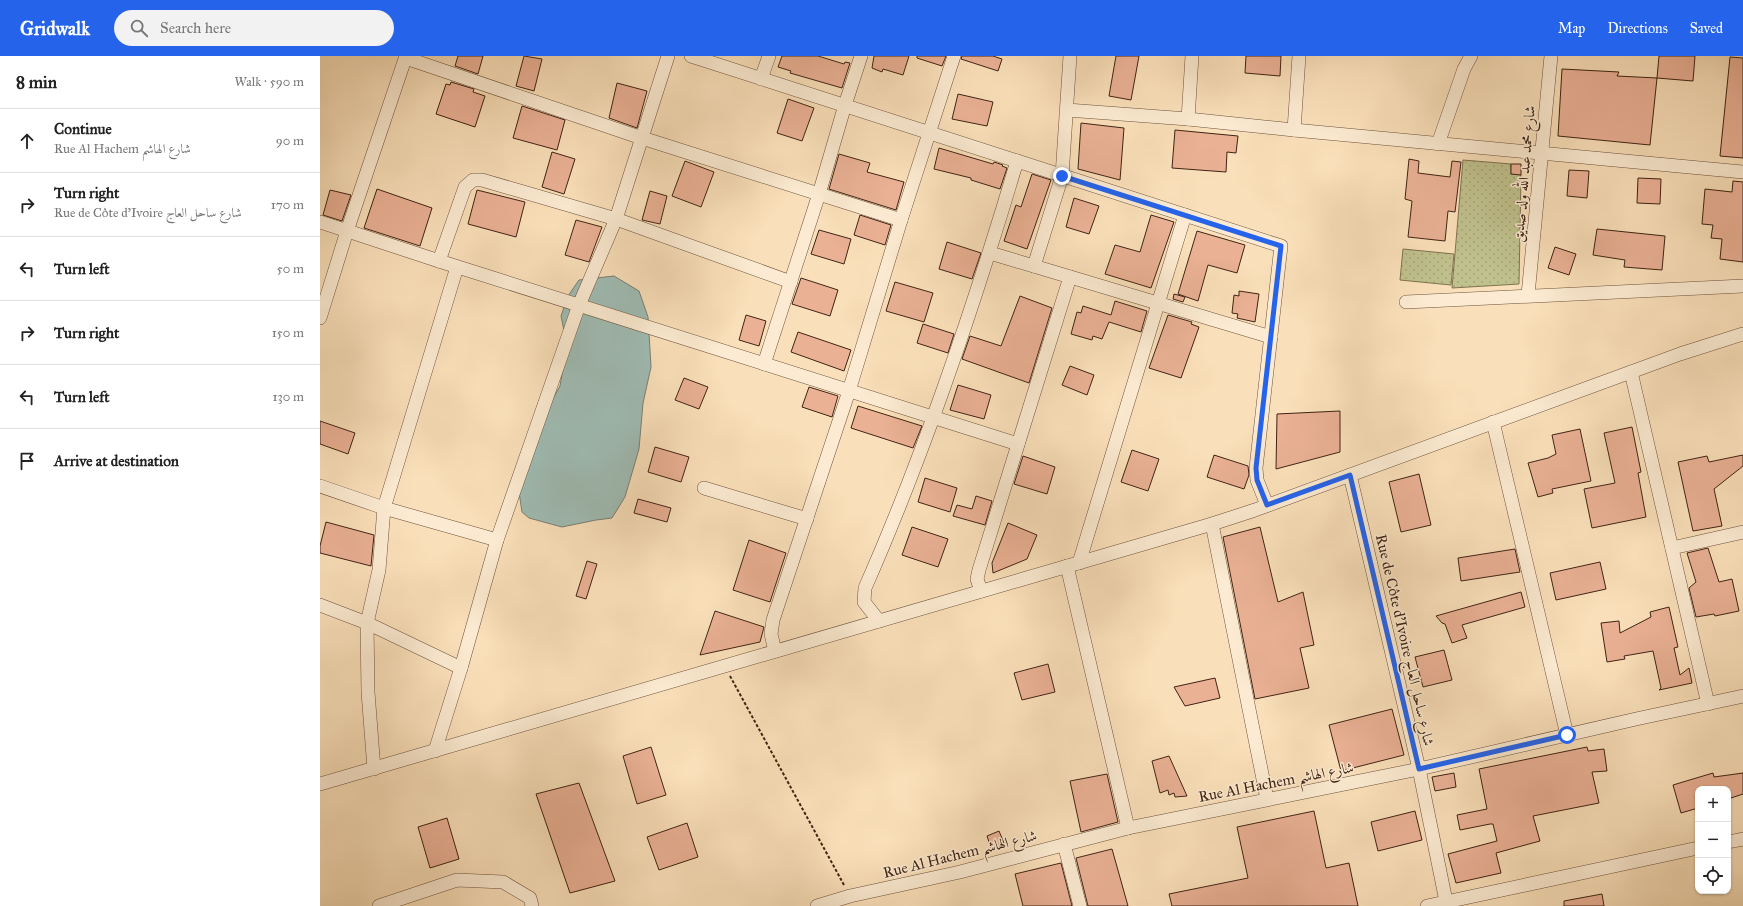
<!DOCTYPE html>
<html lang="en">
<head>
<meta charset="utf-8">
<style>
	body { margin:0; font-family:"IM FELL Great Primer",Amiri,serif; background:#f2f2f2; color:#222 }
	.controls { position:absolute; right:12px; bottom:12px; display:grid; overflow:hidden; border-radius:8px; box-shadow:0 1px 3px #0004 }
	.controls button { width:36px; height:36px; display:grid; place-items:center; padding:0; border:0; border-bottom:1px solid #e0e0e0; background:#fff; color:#222; font:20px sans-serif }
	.stop { position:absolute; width:12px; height:12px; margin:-9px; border:3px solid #2563eb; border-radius:50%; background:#fff }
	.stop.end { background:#2563eb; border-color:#fff; box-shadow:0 1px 4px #0008 }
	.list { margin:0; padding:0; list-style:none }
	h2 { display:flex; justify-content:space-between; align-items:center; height:52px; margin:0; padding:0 16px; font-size:17px }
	h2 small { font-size:13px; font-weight:400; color:#767676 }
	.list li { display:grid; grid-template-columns:26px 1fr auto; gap:12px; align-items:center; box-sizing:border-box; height:64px; padding:0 16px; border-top:1px solid #e0e0e0 }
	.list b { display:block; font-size:15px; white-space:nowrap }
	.list p { margin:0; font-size:13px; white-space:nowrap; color:#767676 }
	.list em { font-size:13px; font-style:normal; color:#767676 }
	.icon { flex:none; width:22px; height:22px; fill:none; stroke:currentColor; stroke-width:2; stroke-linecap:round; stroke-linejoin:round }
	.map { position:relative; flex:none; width:1423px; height:850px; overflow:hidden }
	header { display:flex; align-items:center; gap:24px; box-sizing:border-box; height:56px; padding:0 20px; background:#2563eb; color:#fff }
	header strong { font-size:19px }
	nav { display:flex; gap:22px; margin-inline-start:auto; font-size:14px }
	.search { width:280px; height:36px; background:#f2f2f2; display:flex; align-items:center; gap:10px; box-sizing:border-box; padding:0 14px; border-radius:22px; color:#767676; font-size:15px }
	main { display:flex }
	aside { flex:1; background:#fff }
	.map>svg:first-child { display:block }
	.grass { fill:url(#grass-dots); stroke:#807250 }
	.water { fill:#9fbcb4; stroke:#797f74 }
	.building { fill:#eab195; stroke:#402313 }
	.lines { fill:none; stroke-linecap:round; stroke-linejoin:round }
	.minor-casing { stroke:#6e523d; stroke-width:14 }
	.path { stroke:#402313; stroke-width:2; stroke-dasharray:3 2; stroke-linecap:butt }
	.minor { stroke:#fcebd2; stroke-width:13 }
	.route { stroke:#2563eb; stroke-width:5 }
	.labels { text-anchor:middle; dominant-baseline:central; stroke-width:3; stroke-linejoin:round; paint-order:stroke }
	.street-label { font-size:15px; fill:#402313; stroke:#fcebd2 }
</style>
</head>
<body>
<header>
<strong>Gridwalk</strong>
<div class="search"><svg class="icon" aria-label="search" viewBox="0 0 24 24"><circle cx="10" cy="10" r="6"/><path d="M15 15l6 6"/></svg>Search here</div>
<nav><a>Map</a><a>Directions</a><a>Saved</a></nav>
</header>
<main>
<aside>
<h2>8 min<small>Walk · 590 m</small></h2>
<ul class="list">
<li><svg class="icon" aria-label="ahead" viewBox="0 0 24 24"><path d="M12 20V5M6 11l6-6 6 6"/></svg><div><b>Continue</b><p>Rue Al Hachem شارع الهاشم</p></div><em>90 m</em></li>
<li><svg class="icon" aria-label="right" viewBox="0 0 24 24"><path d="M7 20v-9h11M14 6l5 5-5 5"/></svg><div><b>Turn right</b><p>Rue de Côte d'Ivoire شارع ساحل العاج</p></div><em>170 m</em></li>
<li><svg class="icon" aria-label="left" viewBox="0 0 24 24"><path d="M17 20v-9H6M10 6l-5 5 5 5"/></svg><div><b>Turn left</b></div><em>50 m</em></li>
<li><svg class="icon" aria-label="right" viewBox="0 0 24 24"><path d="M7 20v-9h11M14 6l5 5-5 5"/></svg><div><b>Turn right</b></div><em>150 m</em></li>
<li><svg class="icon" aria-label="left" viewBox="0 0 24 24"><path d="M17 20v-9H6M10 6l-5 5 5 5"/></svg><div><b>Turn left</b></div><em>130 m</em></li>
<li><svg class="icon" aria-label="arrive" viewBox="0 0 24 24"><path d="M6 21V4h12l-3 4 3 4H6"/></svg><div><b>Arrive at destination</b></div></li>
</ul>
</aside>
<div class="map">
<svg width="1423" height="850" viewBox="0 0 1423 850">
	<defs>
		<pattern id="grass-dots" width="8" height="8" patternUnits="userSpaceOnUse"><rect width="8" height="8" fill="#c0c28e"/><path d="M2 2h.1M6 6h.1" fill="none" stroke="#a6a67a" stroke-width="1.8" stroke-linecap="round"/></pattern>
	</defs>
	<rect width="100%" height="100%" fill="#fae0ba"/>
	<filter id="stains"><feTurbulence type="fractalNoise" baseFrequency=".005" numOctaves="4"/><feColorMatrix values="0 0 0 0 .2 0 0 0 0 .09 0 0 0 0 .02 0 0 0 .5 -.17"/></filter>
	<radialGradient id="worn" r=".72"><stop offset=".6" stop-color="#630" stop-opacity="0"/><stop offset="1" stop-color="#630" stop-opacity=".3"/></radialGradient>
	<g class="grass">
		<polygon points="1143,104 1191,108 1191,118 1201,119 1199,228 1132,232"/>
		<polygon points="1083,193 1134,198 1131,229 1080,224"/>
	</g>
	<polygon class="water" points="294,220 319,235 328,261 331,311 323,347 319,393 305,441 292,462 276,464 242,471 209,462 202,456 199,436 220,366 240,330 247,289 241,260 248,240 259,224"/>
	<g class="building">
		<polygon points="138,0 163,0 158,18 135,10"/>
		<polygon points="204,0 222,3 214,35 196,30"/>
		<polygon points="462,0 498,0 524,8 525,6 530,7 522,32 470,17 471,15 458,11"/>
		<polygon points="554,0 589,0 583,19 563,13 562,16 552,12"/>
		<polygon points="597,0 626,0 622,10 597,2"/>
		<polygon points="642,0 673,0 682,3 678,15 641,3"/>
		<polygon points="796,0 819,0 811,44 789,40"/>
		<polygon points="926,0 961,0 960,20 925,17"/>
		<polygon points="1339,0 1375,0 1373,25 1337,22"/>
		<polygon points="1410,1 1423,2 1423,102 1400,100"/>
		<polygon points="1242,13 1299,16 1297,20 1337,22 1330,89 1238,80"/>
		<polygon points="131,26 154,33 153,36 165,40 155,71 116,58 126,28 130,29"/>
		<polygon points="297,27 327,35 317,72 289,62"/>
		<polygon points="638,38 673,46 667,70 632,63"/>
		<polygon points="468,43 494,52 482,85 457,77"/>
		<polygon points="202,50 245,64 237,94 193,82"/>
		<polygon points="761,67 804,72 800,124 758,113"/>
		<polygon points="855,74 918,80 916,97 907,96 906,116 852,112"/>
		<polygon points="619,92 673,108 674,106 683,109 682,110 687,112 680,133 651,124 651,122 614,113"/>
		<polygon points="232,96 255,103 244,138 222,131"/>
		<polygon points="519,98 550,107 547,116 584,126 576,154 509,133"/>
		<polygon points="1089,103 1099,105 1098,117 1130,121 1132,105 1141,106 1135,156 1128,155 1125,185 1088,181 1092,145 1085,143"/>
		<polygon points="365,105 394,116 381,151 352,140"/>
		<polygon points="1191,108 1201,108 1201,119 1191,118"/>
		<polygon points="1249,114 1269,115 1267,142 1247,140"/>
		<polygon points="712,118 731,124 707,193 684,185 696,149 701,151"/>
		<polygon points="1318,122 1341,123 1340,148 1317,147"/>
		<polygon points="1413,125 1423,126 1423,206 1400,203 1402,183 1391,182 1393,169 1382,168 1385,133 1412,136"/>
		<polygon points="57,133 112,152 100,190 44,172"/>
		<polygon points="10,134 31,139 22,165 3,159"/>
		<polygon points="157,134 205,146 196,181 148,168"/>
		<polygon points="330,135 347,140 340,168 322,164"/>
		<polygon points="754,142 779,150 769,178 746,171"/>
		<polygon points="540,159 571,169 565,189 534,179"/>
		<polygon points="831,159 854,166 831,232 785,218 795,189 820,196"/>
		<polygon points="256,164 282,171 269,206 245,199"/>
		<polygon points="1277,173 1345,180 1342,214 1304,211 1305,204 1273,199"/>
		<polygon points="499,174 531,183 524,208 491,198"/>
		<polygon points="877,175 925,189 917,217 888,209 878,245 858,238"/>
		<polygon points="627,186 661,197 652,223 619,213"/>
		<polygon points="1235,191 1256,198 1249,219 1228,212"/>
		<polygon points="481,222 518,234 510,260 472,248"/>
		<polygon points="575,226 613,237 604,266 566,255"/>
		<polygon points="919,235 939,238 935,266 917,262 918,258 912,257 914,239 919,240"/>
		<polygon points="854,238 865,241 863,246 853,243"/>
		<polygon points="700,240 732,252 709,327 642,303 650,280 681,290"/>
		<polygon points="795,245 827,255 821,276 789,266 782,283 773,280 772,284 751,278 757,256 761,257 763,250 791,259"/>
		<polygon points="426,259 446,265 439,290 419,284"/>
		<polygon points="848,259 872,266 871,268 879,271 861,322 829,312"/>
		<polygon points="603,268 634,278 628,297 597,287"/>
		<polygon points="478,276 531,294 524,315 471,296"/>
		<polygon points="750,310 774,319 767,339 742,329"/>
		<polygon points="364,322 388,331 379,353 355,344"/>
		<polygon points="638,329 671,339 664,363 630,354"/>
		<polygon points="489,331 518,340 512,361 482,351"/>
		<polygon points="538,350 602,370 593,392 531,372"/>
		<polygon points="1020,355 1020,396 956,413 957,358"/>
		<polygon points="0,365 35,377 28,398 0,388"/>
		<polygon points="1312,371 1321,416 1318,417 1326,461 1272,472 1264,433 1295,427 1284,377"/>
		<polygon points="1260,373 1271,425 1232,433 1233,437 1218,441 1208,407 1228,402 1236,398 1232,379"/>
		<polygon points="335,391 369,401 361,426 328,416"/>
		<polygon points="812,394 839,403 828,435 801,426"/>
		<polygon points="894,399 928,410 929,419 924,433 887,421"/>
		<polygon points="1423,399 1423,410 1394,433 1402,470 1373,475 1358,406 1387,400 1389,406"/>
		<polygon points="703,400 735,411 727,438 694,428"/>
		<polygon points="1099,418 1111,469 1081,476 1069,426"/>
		<polygon points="605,422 637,432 630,456 598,446"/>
		<polygon points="656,440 672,445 665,469 633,460 637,449 652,453"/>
		<polygon points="318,443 351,452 347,466 314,457"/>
		<polygon points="6,466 54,479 51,510 0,497 0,490"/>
		<polygon points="688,467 717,479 707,503 673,517 672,507"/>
		<polygon points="592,471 628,483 618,511 582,499"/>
		<polygon points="940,471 958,546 983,536 994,589 980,592 989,632 935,643 903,481"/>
		<polygon points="429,484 466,497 450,546 413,534"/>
		<polygon points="1388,492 1399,526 1412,523 1419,555 1395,560 1394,558 1376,561 1369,532 1376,526 1367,497"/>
		<polygon points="1195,493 1200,516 1141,525 1138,502"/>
		<polygon points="267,505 277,508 266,543 256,540"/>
		<polygon points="1280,506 1286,533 1236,544 1230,517"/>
		<polygon points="1201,536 1205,551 1142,569 1147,582 1132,587 1125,568 1122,567 1116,560"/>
		<polygon points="1349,551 1358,591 1354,592 1360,619 1369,612 1372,627 1339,634 1341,632 1333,595 1304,600 1305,603 1287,606 1281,567 1299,565 1300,577 1331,561 1330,556"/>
		<polygon points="395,555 444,571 440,586 380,599"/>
		<polygon points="1124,594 1132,624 1103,631 1095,601"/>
		<polygon points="728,608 735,636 702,644 694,617"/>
		<polygon points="895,622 900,642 865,650 854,631"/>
		<polygon points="1072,653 1084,699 1021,715 1009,669"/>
		<polygon points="331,691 346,739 317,748 303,700"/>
		<polygon points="1267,691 1268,695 1284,693 1287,715 1272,716 1279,747 1213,760 1220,785 1176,797 1181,817 1136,827 1128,798 1177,785 1173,768 1170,768 1140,774 1137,759 1167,753 1159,713"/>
		<polygon points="849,700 867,740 855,741 854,737 849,739 848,734 840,737 832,705"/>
		<polygon points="1134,717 1136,731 1115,735 1112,721"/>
		<polygon points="1393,717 1394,721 1423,717 1423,738 1408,743 1408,733 1378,733 1378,752 1361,757 1353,729"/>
		<polygon points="787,718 798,766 761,776 750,725"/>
		<polygon points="259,727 295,825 250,837 216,738"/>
		<polygon points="994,755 1006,812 1029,807 1038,850 852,850 849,838 928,822 917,771"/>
		<polygon points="1095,755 1102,784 1058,795 1051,766"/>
		<polygon points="127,762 139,803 110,812 98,771"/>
		<polygon points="367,767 378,801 339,814 327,781"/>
		<polygon points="679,775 684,787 671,792 667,780"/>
		<polygon points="792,793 808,850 768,850 756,802"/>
		<polygon points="741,807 752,850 703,850 695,818"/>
		<polygon points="1282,838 1284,850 1244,850 1244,845"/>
	</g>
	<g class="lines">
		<defs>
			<g id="minor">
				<polyline points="371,0 961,190 936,412 937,424 947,449"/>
				<polyline points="86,2 322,82 581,164"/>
				<polyline points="441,23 449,0"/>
				<polyline points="747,54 868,63 974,74 1423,116"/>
				<polyline points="868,63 872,0"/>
				<polyline points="974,74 979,0"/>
				<polyline points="1118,88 1144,13 1151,0"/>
				<polyline points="0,166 119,205 698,388"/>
				<polyline points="670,197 951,281"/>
				<polyline points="119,205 145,131 153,124 162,124 296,163 471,226"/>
				<polyline points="714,210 742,120 750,0"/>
				<polyline points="1208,239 1231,0"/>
				<polyline points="1086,246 1423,230"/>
				<polyline points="0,262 27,175 86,0"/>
				<polyline points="444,308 499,138 525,49 541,0"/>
				<polyline points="1311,316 1388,648"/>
				<polyline points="1173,366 1247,679"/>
				<polyline points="1030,419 1099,713 1127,850"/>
				<polyline points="0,430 64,452 177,484"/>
				<polyline points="384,432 487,463"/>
				<polyline points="892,468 947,743"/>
				<polyline points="1352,492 1423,476"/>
				<polyline points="759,507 865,159"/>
				<polyline points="747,510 808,772"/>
				<polyline points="661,535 657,523 659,514 750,221"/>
				<polyline points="0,549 47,567 141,612"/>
				<path d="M559,565L544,546L545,532C606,394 654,250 697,105"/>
				<polyline points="455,595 451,578 453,564 529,335 581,164 634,0"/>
				<polyline points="115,695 141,612 177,484 259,249 296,163 348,0"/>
				<polyline points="54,713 48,636 47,567 59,514 64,452 137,211"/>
				<polyline points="0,728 892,468 935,454 1360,298 1423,278"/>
				<polyline points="1408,786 1423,783"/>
				<polyline points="744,788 760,850"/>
				<polyline points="59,850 137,824 183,826 210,842 212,850"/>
				<polyline points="497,850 530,840 640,816 808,772 1099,713 1316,663 1423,640"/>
				<polyline points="1107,850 1378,792"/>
			</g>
		</defs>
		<use href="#minor" class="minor-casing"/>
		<polyline class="path" points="410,620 524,829"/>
		<use href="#minor" class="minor"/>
	</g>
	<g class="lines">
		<polyline class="route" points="742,120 961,190 936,412 937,424 947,449 1030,419 1099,713 1247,679"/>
	</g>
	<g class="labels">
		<g class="street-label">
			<text transform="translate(1204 118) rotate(-85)">شارع محمد عبد الله ولد صديق</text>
			<text transform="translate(1085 584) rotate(77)">Rue de Côte d'Ivoire شارع ساحل العاج</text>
			<text transform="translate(956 726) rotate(-11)">Rue Al Hachem شارع الهاشم</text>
			<text transform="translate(640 798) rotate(-14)">Rue Al Hachem شارع الهاشم</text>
		</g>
	</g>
	<rect width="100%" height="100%" filter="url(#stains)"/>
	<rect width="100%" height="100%" fill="url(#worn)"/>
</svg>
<div class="controls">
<button>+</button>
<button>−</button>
<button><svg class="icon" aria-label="locate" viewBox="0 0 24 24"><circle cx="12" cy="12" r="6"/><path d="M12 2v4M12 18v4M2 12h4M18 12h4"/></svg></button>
</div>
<div class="stop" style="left:1247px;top:679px"></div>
<div class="stop end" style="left:742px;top:120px"></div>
</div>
</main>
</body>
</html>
